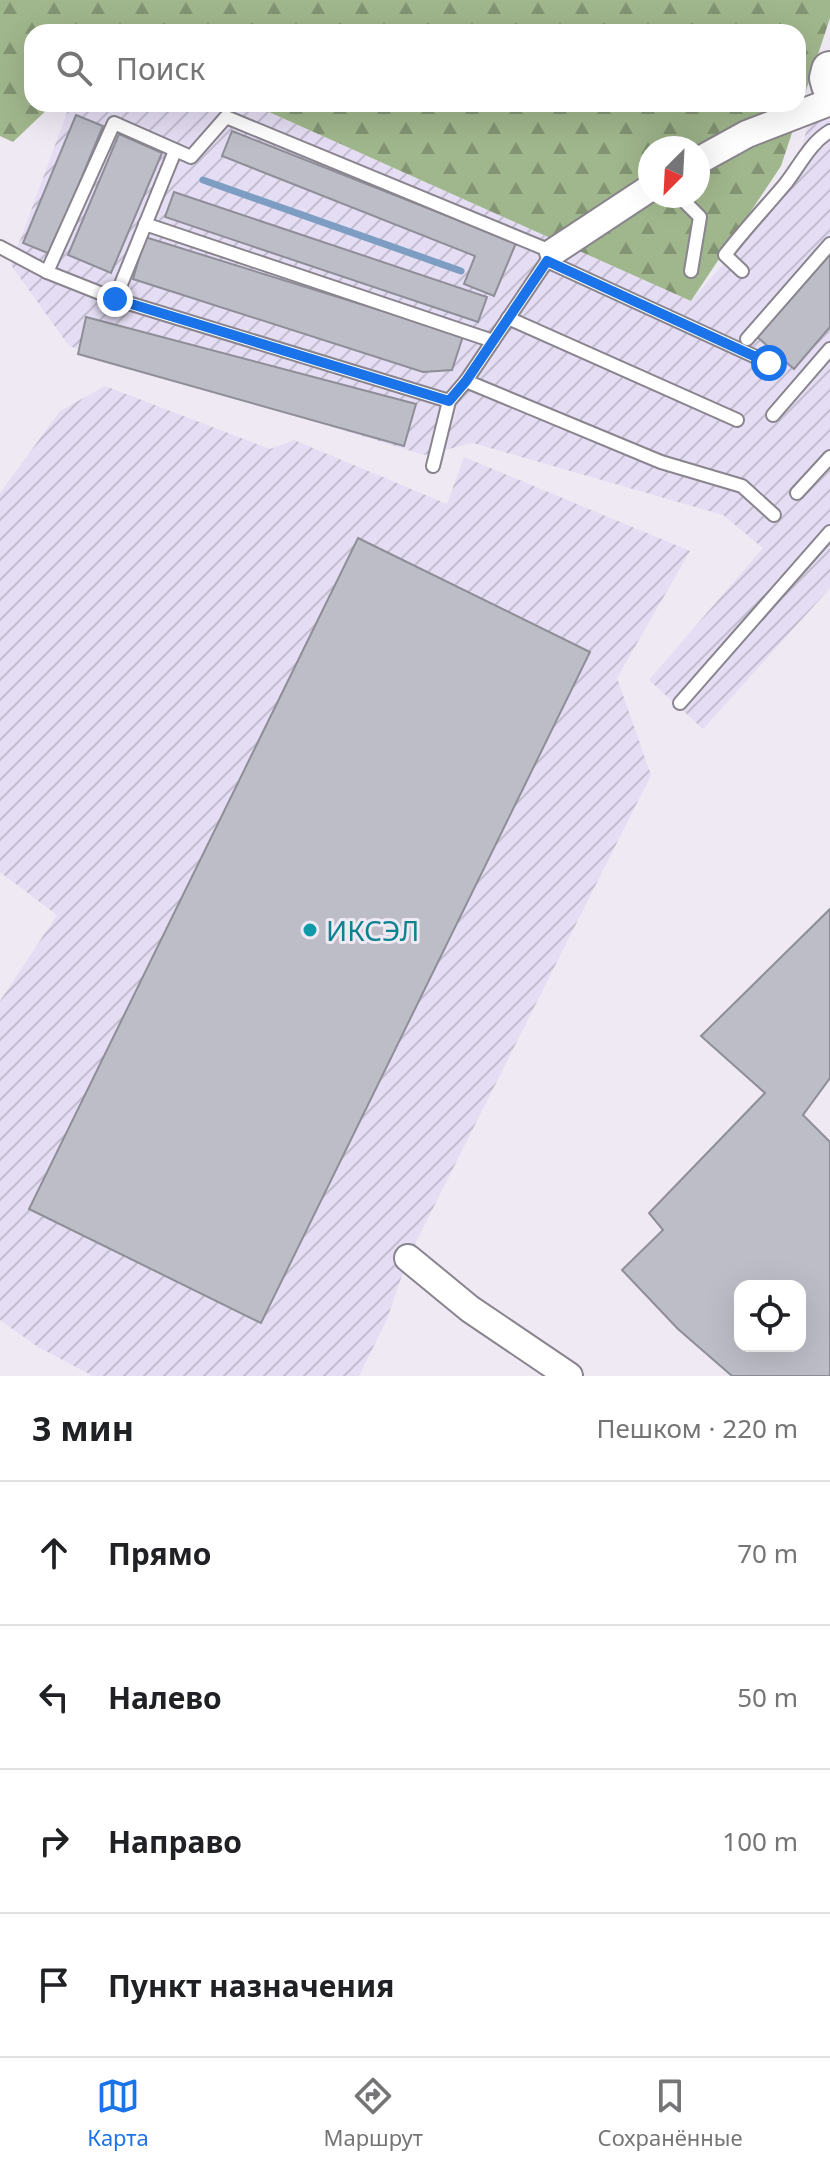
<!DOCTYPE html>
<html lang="ru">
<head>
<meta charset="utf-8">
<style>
	body { margin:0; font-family:"Noto Sans",sans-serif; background:#f2f2f2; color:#202124 }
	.controls { position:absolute; right:24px; bottom:24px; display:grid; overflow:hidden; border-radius:16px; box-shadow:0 8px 32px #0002 }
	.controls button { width:72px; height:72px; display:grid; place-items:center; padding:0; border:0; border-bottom:2px solid #e0e0e0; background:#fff; color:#202124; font:40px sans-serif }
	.compass { position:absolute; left:638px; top:136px; width:72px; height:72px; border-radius:50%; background:#fff; box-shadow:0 8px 32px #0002; rotate:204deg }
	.stop { position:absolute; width:24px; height:24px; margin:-18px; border:6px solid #1a73e8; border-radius:50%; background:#fff }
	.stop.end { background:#1a73e8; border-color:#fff; box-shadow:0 2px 8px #0008 }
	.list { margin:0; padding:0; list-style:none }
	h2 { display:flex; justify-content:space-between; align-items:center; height:104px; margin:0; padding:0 32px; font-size:34px }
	h2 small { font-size:26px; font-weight:400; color:#757577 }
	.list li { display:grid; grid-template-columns:52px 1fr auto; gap:24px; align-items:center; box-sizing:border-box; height:144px; padding:0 32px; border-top:2px solid #e0e0e0 }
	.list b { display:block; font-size:30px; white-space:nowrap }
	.list em { font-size:26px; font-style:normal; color:#757577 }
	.icon { flex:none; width:44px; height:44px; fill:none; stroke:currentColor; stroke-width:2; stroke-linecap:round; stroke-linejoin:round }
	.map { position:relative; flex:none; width:830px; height:1376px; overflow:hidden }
	.search { position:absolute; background:#fff; box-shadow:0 8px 32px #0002; left:24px; right:24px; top:24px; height:88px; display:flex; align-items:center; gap:20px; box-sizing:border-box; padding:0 28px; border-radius:24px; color:#757577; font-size:30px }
	.sheet { height:680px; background:#fff }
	nav { display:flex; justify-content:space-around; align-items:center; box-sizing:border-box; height:112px; border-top:2px solid #e0e0e0; background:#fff; font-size:22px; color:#757577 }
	nav a { display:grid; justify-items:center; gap:4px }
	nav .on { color:#1a73e8 }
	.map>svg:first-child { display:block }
	.industrial { fill:url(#industrial-furrows) }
	.forest { fill:url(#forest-firs); fill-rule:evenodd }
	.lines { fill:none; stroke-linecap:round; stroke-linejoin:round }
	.stream { stroke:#7d9ec2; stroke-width:7 }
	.building { fill:#bdbdc7; stroke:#8f8e98; stroke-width:2; fill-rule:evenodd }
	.lane-casing { stroke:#89848e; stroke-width:16 }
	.street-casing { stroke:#89848e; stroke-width:30 }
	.secondary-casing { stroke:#89848e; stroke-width:40 }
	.lane { stroke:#fff; stroke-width:12 }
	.street { stroke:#fff; stroke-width:26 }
	.secondary { stroke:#fff; stroke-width:36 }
	.route { stroke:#1a73e8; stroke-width:10 }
	.culture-dot { fill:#0f9aa8; stroke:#eee9f3; stroke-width:3 }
	.labels { text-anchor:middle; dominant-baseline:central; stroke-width:6; stroke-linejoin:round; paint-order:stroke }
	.culture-label { font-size:28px; fill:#0d838f; stroke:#eee9f3; text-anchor:start }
</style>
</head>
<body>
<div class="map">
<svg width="830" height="1376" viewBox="0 0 830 1376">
	<defs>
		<pattern id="industrial-furrows" width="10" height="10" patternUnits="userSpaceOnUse" patternTransform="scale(2)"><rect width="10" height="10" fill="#e4ddf3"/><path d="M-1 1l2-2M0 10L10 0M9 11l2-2" fill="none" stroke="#c3bdd0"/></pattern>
		<pattern id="forest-firs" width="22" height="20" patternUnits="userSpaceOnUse" patternTransform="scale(2)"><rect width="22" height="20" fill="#a0b68c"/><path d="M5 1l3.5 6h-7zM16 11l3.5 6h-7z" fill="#829472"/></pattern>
	</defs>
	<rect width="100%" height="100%" fill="#eee9f3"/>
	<g class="industrial">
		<polygon points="830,87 830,588 703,729 649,680 763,548 723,515 473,443 424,455 69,346 11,265 68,110 72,104 251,104 691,301 791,186 817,93"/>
		<polygon points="105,386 270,449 294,440 447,504 464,457 690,551 617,678 651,775 408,1258 387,1319 359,1376 93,1376 38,1347 0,1320 0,1001 57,915 0,872 0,493 60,411"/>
	</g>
	<path class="forest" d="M0,0H830V18L781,166L691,301L251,104H798V32H32V104H53L13,142L0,136ZM650,148H698V196H650Z"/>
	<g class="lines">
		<polyline class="stream" points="203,180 461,271"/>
	</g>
	<g class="building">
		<polygon points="76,115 103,126 50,254 23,243"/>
		<polygon points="232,131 516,243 494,296 464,284 475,256 222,156"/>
		<polygon points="119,134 162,153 111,273 68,255"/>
		<polygon points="174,192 487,297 478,322 165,217"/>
		<polygon points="145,237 463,336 452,370 423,372 133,279"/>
		<polygon points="830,253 830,327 794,369 755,335"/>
		<polygon points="86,317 416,404 404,446 78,354"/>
		<polygon points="358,538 590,652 261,1323 29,1209"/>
		<path d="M830,909V1078L803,1115L830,1142V1376H732L678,1329L622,1270L663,1230L649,1213L765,1093L701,1036ZM740,1286H800V1346H740Z"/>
	</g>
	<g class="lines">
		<defs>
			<g id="lane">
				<polyline points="175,151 115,299 449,401"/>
				<polyline points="679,196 700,217 691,271"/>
				<polyline points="145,224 493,341"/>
				<polyline points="0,247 47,272"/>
				<polyline points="547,261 769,363"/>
				<path d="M742,271L725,255C744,230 766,207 786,183C800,165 810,143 830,131"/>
				<polyline points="115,299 47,272 114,123 191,157 226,117 553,252 466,381 449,401 433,466"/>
				<polyline points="508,318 737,420"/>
				<polyline points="747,339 830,244"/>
				<polyline points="466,381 661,462 742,486 774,515"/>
				<polyline points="773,415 830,349"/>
				<polyline points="797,493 830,457"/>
				<polyline points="680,703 830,532"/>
			</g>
			<g id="street">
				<polyline points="698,161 747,134 830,102"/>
				<polyline points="553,252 650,188"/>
				<polyline points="408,1258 470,1309 569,1376"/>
			</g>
			<polyline id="secondary" points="830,70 828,78 830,85"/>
		</defs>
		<use href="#lane" class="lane-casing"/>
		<use href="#street" class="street-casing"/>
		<use href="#secondary" class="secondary-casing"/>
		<use href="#lane" class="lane"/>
		<use href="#street" class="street"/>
		<use href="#secondary" class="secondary"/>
	</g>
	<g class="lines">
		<polyline class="route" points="115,299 449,401 466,381 547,261 769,363"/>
	</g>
	<circle class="culture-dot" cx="310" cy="930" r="8"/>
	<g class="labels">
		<g class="culture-label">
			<text x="326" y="930">ИКСЭЛ</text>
		</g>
	</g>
</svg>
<div class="controls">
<button><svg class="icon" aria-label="locate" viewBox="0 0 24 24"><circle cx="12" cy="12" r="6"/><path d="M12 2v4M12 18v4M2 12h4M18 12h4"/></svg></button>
</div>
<svg class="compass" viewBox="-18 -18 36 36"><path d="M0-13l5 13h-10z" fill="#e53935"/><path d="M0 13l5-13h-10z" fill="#757577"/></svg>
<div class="stop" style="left:769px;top:363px"></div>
<div class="stop end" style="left:115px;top:299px"></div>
<div class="search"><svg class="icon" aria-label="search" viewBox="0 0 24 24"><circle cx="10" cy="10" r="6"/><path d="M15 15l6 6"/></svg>Поиск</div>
</div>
<section class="sheet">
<h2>3 мин<small>Пешком · 220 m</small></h2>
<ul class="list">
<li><svg class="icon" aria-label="ahead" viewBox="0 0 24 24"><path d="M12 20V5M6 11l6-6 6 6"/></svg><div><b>Прямо</b></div><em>70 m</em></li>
<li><svg class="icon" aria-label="left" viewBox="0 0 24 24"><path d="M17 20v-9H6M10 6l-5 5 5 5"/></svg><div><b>Налево</b></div><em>50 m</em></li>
<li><svg class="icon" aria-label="right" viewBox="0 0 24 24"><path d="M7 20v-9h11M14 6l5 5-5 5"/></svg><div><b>Направо</b></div><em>100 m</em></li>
<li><svg class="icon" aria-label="arrive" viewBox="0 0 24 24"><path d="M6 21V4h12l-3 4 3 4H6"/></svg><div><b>Пункт назначения</b></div></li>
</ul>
</section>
<nav>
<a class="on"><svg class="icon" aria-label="map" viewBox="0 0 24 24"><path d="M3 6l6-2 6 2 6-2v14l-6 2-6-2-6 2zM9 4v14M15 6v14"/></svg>Карта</a>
<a><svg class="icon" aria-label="directions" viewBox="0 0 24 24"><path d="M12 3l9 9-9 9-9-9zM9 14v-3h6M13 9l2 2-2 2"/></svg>Маршрут</a>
<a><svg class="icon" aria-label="saved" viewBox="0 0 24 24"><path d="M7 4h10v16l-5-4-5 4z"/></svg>Сохранённые</a>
</nav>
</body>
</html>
